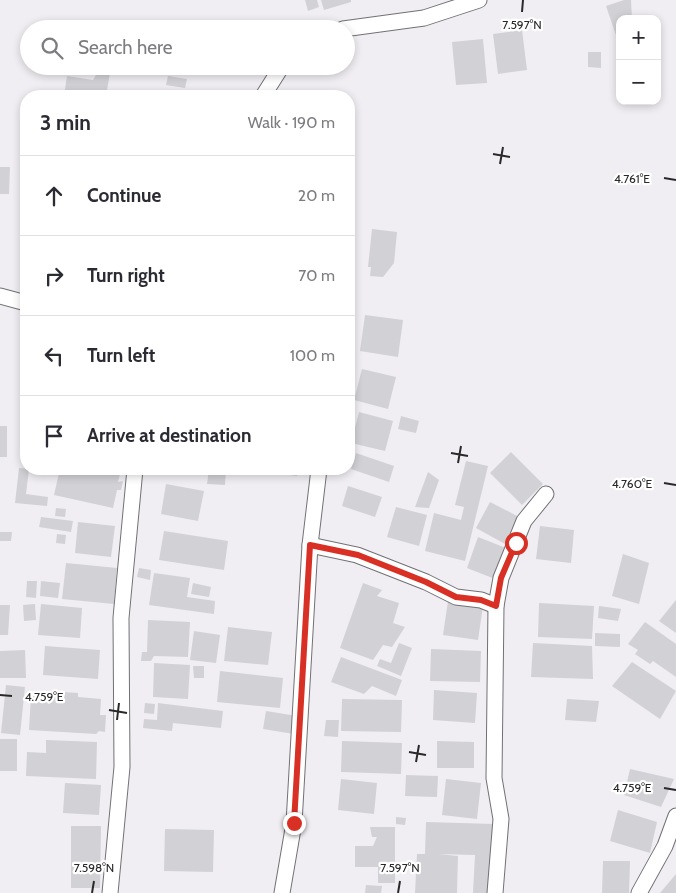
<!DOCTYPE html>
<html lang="en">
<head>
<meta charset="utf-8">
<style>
	body { margin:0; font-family:Cabin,sans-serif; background:#f2f2f3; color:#2b2b33 }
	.controls { position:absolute; right:15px; top:15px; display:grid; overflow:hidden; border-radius:10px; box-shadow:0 2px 8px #0003 }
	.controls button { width:45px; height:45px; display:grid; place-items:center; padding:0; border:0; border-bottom:1px solid #e1e1e2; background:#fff; color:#2b2b33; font:25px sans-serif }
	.stop { position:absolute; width:15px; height:15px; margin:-11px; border:4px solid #d93025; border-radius:50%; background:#fff }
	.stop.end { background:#d93025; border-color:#fff; box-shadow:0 1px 5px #0008 }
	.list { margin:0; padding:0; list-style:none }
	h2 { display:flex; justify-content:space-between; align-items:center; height:65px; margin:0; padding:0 20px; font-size:21px }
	h2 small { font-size:16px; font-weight:400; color:#7c7c81 }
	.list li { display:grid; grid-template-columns:32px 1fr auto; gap:15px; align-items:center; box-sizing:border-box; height:80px; padding:0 20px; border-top:1px solid #e1e1e2 }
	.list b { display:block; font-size:19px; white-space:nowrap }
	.list em { font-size:16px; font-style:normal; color:#7c7c81 }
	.icon { flex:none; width:28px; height:28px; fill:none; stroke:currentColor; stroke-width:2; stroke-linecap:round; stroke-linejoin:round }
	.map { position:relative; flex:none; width:676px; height:893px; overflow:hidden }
	.search { position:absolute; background:#fff; box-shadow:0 2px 8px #0003; left:20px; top:20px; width:335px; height:55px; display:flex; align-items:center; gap:12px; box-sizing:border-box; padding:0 18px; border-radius:28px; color:#7c7c81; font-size:19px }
	.panel { position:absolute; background:#fff; box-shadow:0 2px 8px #0003; left:20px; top:90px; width:335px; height:385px; border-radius:20px }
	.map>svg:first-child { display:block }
	.building { fill:#d2d1d6 }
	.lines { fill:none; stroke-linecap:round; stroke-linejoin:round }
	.minor-casing { stroke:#727075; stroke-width:17 }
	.minor { stroke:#fff; stroke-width:15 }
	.route { stroke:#d93025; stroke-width:6 }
	.ticks { fill:none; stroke:#29292a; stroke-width:2 }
	.ticks-label { font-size:12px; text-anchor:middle; fill:#29292a; stroke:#fff; stroke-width:4.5; stroke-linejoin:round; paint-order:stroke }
</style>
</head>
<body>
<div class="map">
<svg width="676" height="893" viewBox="0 0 676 893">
	<rect width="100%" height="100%" fill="#f0eef3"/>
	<g class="building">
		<polygon points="305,0 317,0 319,7 308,11"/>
		<polygon points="321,0 351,0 351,2 324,10"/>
		<polygon points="624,0 631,0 632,19 620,19 620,35 617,38 606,6"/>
		<polygon points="522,30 527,70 498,74 493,34"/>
		<polygon points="483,39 487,83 456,85 452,42"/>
		<polygon points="588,52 601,52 601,68 588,67"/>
		<polygon points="98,71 110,73 106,96 64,96 67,76 93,80"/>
		<polygon points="168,76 187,79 185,88 166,85"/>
		<polygon points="0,167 10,167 9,194 0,194"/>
		<polygon points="372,229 397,232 394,263 383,277 370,276 371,267 368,267"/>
		<polygon points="26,241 26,263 20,262"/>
		<polygon points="365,315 403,320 398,357 360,351"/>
		<polygon points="362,369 396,377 388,409 354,400"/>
		<polygon points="359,412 393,421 385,451 351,443"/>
		<polygon points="401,416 419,421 416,433 398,429"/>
		<rect x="0" y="426" width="7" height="31"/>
		<polygon points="511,452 543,484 522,505 490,473"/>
		<polygon points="356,453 394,466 389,482 351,469"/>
		<polygon points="466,461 488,466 465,561 425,551 434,513 461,520 464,507 455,505"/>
		<polygon points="19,468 29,469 26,494 48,497 47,506 15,503"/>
		<polygon points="60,469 97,469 120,474 118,482 123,481 121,490 117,490 113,508 54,495"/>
		<polygon points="209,469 226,469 225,485 207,484"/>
		<polygon points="247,469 298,469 297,476"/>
		<polygon points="428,472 439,480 429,508 415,507"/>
		<polygon points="166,484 204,491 198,521 161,514"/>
		<polygon points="348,486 382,497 375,517 342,506"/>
		<polygon points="490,502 519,517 505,544 476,528"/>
		<polygon points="396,507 427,515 419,546 387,537"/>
		<polygon points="56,508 66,509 65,517 55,516"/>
		<polygon points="41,517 73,521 71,532 39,527"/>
		<polygon points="78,522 115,526 111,557 75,553"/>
		<polygon points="540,526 574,530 571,563 536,559"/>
		<polygon points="164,531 228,541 224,570 159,560"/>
		<polygon points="0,532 12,532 11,541 0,541"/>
		<polygon points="57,534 66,535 65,544 56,543"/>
		<polygon points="478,537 506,548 495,579 467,568"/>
		<polygon points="623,554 649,563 639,604 612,596"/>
		<polygon points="66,563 117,568 114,604 62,599"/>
		<polygon points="139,568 151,570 150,580 137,577"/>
		<polygon points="154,573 190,578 187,597 215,601 214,614 149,605"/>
		<polygon points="27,581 37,581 36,598 26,597"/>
		<polygon points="41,581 60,583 58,598 40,596"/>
		<polygon points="193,583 211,587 209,597 191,594"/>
		<polygon points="363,583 382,590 377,596 399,603 393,623 405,627 392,647 383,645 373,660 340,648"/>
		<polygon points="676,600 676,633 659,621"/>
		<polygon points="448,601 483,606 478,640 443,635"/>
		<polygon points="539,603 594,606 592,639 538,637"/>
		<polygon points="35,604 36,620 24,621 23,605"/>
		<polygon points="41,604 82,608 80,638 38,635"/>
		<polygon points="0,605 10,605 8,635 0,635"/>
		<polygon points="599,606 621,609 618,621 598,618"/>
		<polygon points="148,620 190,622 188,657 154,656 151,661 141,661 142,652 147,652"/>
		<polygon points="645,622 676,644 676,677 653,661 650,664 635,654 638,650 628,644"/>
		<polygon points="228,627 272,632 268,665 224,661"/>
		<polygon points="194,631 220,635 216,663 190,660"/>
		<polygon points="595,633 620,634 620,647 595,646"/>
		<polygon points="399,643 412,648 401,676 377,666 380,659 391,663"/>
		<polygon points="533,643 592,646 593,679 531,677"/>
		<polygon points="45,646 100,650 98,679 43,675"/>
		<polygon points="431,649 481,651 480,682 430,681"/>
		<polygon points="25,650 26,678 0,678 0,651"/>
		<polygon points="341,657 402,680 396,696 372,686 364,694 331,682"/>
		<polygon points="632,662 676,691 660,719 612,686"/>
		<polygon points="154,663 190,665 188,699 153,697"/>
		<polygon points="193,666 204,666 204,678 194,678"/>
		<polygon points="220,671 283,678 280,708 217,702"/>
		<polygon points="6,685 25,687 20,735 1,733"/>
		<polygon points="434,690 477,693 475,723 433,720"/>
		<polygon points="63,692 78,693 78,697 101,699 100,715 106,715 105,732 99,731 96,734 29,730 31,696 63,698"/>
		<polygon points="342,699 402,700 401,732 341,731"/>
		<polygon points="567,699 599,701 596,722 565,720"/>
		<polygon points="145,703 155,704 154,714 144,713"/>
		<polygon points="158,703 223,711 221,728 173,723 172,731 143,728 144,719 157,720"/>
		<polygon points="266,711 297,716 294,734 263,729"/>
		<polygon points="326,720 339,720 338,737 324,736"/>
		<rect x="0" y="739" width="17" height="32"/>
		<polygon points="46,740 97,742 96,779 26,776 27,752 46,753"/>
		<polygon points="342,741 402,743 401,774 341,772"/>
		<polygon points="437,741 474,742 474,768 437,768"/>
		<polygon points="630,769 674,779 661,807 624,795"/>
		<polygon points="406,775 438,776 437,797 405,796"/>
		<polygon points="341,779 377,783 374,814 338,810"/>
		<polygon points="446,779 481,783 477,819 442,815"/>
		<polygon points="65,783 101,785 99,815 63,813"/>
		<polygon points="618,810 657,822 650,853 610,841"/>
		<polygon points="396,817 406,818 405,825 396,824"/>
		<polygon points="426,822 494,824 492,893 473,893 475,855 438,854 458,856 457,893 415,893 417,854 425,854"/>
		<polygon points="71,826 101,826 100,888 71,888"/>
		<polygon points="370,827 395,827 395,883 378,883 378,867 355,867 355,846 373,846 377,837 372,837"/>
		<polygon points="165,829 214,830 213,872 164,871"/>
		<polygon points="603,861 630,861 629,893 602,893"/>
		<polygon points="676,874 676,893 660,893"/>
		<polygon points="366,885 382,886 381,893 365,893"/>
	</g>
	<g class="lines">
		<defs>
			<g id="minor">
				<polyline points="343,29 424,18 479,0"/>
				<polyline points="263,96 282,66"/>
				<polyline points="0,296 26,303"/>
				<polyline points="310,545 357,555 426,582 456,597 481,600 496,606"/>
				<polyline points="110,893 122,767 121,618 135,469"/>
				<polyline points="282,893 294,823 310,545 319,469"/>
				<polyline points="495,893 501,819 494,778 496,606 501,578 524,521 546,494"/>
				<polyline points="639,893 665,846 676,816"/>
			</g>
		</defs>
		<use href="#minor" class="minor-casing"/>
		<use href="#minor" class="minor"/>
	</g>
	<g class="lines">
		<polyline class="route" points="294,823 310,545 358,555 426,582 456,597 481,600 496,606 501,578 516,543"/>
	</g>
	<path class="ticks" d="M522,12L523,0M493,154L510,157M500,164L503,147M664,178L676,180M451,453L468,456M458,463L461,446M664,483L676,485M0,695L12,696M109,710L127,713M117,720L119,703M409,752L426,755M416,762L419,745M664,788L676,790M92,893L94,881M398,893L400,881"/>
	<g class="ticks-label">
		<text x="522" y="29">7.597°N</text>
		<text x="632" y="183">4.761°E</text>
		<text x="632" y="488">4.760°E</text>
		<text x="44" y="701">4.759°E</text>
		<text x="632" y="792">4.759°E</text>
		<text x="94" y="872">7.598°N</text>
		<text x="400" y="872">7.597°N</text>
	</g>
</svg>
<div class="controls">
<button>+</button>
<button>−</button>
</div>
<div class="stop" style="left:516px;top:543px"></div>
<div class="stop end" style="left:294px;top:823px"></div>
<div class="search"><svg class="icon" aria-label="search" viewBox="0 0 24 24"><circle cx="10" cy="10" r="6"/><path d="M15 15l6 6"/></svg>Search here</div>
<section class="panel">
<h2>3 min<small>Walk · 190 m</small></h2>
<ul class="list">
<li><svg class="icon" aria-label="ahead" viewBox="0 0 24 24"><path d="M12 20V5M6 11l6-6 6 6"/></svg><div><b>Continue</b></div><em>20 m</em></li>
<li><svg class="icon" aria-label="right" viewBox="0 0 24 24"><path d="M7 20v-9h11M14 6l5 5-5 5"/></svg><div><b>Turn right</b></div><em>70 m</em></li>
<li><svg class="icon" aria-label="left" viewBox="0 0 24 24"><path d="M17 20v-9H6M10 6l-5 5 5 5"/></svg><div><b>Turn left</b></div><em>100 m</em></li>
<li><svg class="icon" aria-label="arrive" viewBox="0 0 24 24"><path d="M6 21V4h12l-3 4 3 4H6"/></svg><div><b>Arrive at destination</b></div></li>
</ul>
</section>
</div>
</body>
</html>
